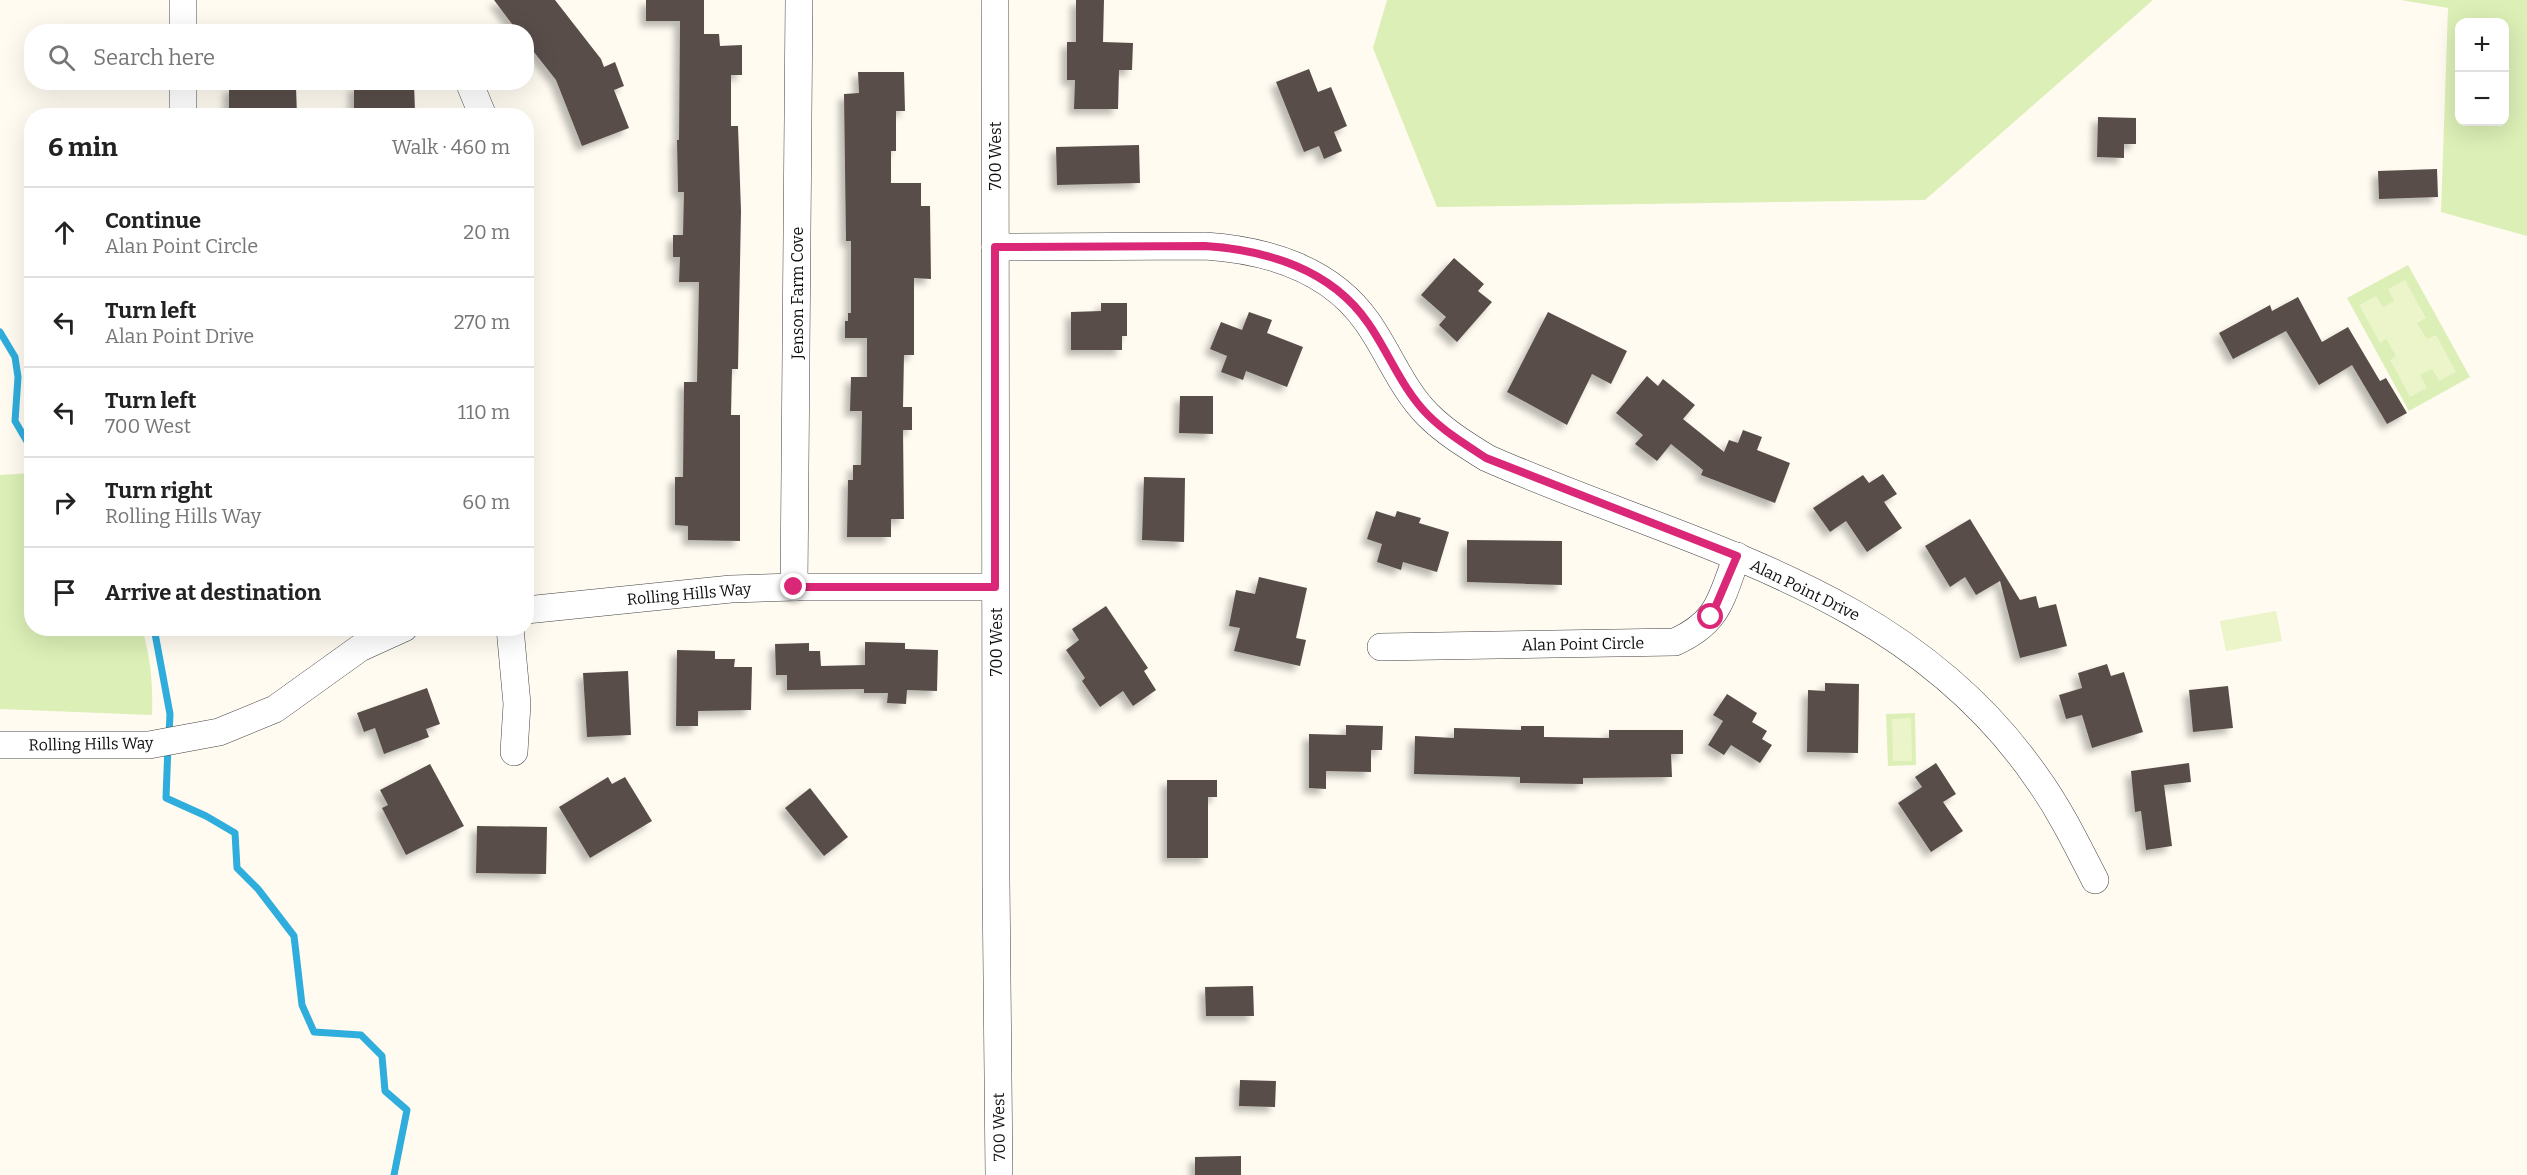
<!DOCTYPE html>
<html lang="en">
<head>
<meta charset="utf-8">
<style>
	body { margin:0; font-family:Bitter,serif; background:#f2f2f2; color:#222 }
	.controls { position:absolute; right:18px; top:18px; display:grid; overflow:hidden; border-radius:12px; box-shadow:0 6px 24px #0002 }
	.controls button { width:54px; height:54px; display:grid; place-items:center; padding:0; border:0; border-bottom:2px solid #e0e0e0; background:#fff; color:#222; font:30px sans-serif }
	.stop { position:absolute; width:18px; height:18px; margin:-14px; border:4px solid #db2777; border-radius:50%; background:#fff }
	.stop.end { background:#db2777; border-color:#fff; box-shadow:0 2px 6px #0008 }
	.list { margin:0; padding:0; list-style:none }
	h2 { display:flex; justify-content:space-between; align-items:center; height:78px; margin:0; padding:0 24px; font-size:26px }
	h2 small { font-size:20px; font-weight:400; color:#767676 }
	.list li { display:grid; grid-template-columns:39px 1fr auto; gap:18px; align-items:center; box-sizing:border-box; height:90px; padding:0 24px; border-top:2px solid #e0e0e0 }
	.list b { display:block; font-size:22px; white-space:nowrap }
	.list p { margin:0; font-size:20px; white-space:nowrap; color:#767676 }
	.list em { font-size:20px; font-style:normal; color:#767676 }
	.icon { flex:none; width:33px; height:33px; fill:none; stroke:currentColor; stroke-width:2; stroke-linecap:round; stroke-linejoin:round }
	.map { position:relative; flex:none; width:2527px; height:1175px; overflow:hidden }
	.search { position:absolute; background:#fff; box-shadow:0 6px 24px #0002; left:24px; top:24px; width:510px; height:66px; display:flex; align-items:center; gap:15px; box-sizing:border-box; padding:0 21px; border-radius:24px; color:#767676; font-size:22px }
	.panel { position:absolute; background:#fff; box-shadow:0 6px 24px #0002; left:24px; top:108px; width:510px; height:528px; border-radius:24px }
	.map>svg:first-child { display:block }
	.green { fill:#dbefb6; fill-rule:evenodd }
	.pitch { fill:#ebf5c9 }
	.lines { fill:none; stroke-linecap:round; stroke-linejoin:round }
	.stream { stroke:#2faddc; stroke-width:7 }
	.building { fill:#594e4a; filter:url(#shadow) }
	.minor-casing { stroke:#424242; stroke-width:28 }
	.minor { stroke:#fff; stroke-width:27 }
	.route { stroke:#db2777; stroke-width:8 }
	.labels { text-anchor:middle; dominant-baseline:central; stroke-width:6; stroke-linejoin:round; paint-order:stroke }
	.street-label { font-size:16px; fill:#0f0f0f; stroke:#fff }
</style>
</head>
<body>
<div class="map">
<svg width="2527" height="1175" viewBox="0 0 2527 1175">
	<defs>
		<filter id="shadow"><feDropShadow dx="-5.5" dy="5.5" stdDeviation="3" flood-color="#0004"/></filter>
	</defs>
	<rect width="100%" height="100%" fill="#fffbf1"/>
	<g class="green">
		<polygon points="1387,0 2153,0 1925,200 1437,207 1373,48"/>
		<path d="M2401,0H2527V236L2441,212L2448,8ZM2460,22H2504V122H2460Z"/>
		<polygon points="2408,265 2470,377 2409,411 2347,298"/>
		<path d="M31,473L32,628L142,629C151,658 153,685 152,715L0,709V475Z"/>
		<polygon points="1915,713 1916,765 1888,766 1886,714"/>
	</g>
	<g class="pitch">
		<polygon points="2405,280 2426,318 2417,323 2427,339 2436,335 2456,372 2439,381 2432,369 2420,375 2427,388 2410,397 2390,360 2396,356 2386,339 2380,343 2359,305 2376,296 2383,307 2394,301 2388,289"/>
		<polygon points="2276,611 2282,641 2226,651 2220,621"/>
		<polygon points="1911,718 1912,761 1893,761 1892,719"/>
	</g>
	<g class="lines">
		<g class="stream">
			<polyline points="0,332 15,357 18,377 15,421 32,450"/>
			<polyline points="154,628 170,714 169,735"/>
			<polyline points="168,746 166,798 206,816 235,833 237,868 258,889 294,936 302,1005 314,1032 361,1035 382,1056 385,1091 407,1110 394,1175"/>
		</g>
	</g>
	<g class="building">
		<polygon points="494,0 555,0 601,59 604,67 615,62 624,86 614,90 629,128 582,146 556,80 526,42 526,32 518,32"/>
		<polygon points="646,0 704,0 704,34 719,34 720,46 742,45 742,75 731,75 731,126 738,126 741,211 738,369 732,369 731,415 740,415 740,541 688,540 688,526 675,525 675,477 683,477 684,382 697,382 699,282 679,282 680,257 673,257 673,235 683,235 684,192 678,192 677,140 679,140 680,21 646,21"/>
		<polygon points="1076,0 1104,0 1103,42 1133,43 1132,70 1119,70 1118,109 1074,109 1075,80 1067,80 1067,42 1076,42"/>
		<polygon points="1309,69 1318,92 1331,87 1347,126 1334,132 1342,151 1324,159 1319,146 1304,152 1276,82"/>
		<polygon points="858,72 904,72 905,111 896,111 896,151 891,151 891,183 921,183 921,206 930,206 931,279 914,278 914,355 904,355 903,407 912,407 912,430 903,430 904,519 891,519 891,537 847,537 848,480 853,480 853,465 861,465 862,411 850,411 851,377 867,377 867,338 845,338 845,321 848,321 848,313 851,313 851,241 846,241 844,94 859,93"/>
		<polygon points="414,84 415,111 399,111 399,116 354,116 354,85"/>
		<polygon points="229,87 296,87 297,116 229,116"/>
		<polygon points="2098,117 2136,118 2136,144 2124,144 2124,158 2097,157"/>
		<polygon points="1139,145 1140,183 1057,185 1056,147"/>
		<polygon points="2437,169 2438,197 2379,199 2378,171"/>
		<polygon points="1454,258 1484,284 1478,291 1492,302 1457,342 1439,325 1446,317 1421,295"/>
		<polygon points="2298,297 2322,342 2348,327 2380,381 2386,378 2407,413 2387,424 2352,365 2319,385 2286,331 2233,359 2219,333 2270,305 2272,311"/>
		<polygon points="1101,303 1127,303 1127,336 1122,336 1122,350 1071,350 1071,312 1101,311"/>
		<polygon points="1249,312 1272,320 1267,333 1303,347 1287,387 1246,371 1243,380 1221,372 1227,356 1210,349 1221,322 1242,330"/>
		<polygon points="1548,312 1627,351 1611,384 1592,374 1567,425 1507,392"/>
		<polygon points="1647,376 1658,386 1663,379 1695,405 1683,419 1724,452 1729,440 1738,443 1743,430 1762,437 1757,450 1790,463 1775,503 1701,475 1703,470 1671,444 1657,461 1635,444 1643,435 1616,413"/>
		<polygon points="1180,396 1213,396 1213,434 1179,433"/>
		<polygon points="1883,474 1897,494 1884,502 1902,528 1867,552 1846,521 1830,532 1813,508 1863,475 1869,483"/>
		<polygon points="1144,477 1185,478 1184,542 1142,540"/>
		<polygon points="1376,511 1395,517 1397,511 1421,518 1419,523 1449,532 1437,572 1403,562 1401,570 1377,562 1382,544 1367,539"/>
		<polygon points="1970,519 2020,600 2036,596 2039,608 2056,604 2067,646 2020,658 2000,581 1976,595 1965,577 1950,587 1925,546"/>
		<polygon points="1467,540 1562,541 1562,585 1467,582"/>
		<polygon points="1259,577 1307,588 1296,638 1306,640 1300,666 1234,651 1240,628 1229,626 1236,590 1255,594"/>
		<polygon points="1106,606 1148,668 1144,671 1156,690 1133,706 1123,691 1100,707 1082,681 1085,678 1066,650 1079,640 1072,629"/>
		<polygon points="865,642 905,643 905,649 938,650 937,691 907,690 906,704 887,703 888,693 864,693 864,689 787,690 787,675 776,675 775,644 809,643 809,651 820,651 821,666 865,665"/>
		<polygon points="677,650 715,651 715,659 735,659 734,667 752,667 751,710 698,711 698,726 676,726"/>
		<polygon points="2107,664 2111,676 2124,672 2143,732 2092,748 2082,715 2066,719 2059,695 2082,688 2078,673"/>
		<polygon points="628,671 631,735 587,737 583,673"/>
		<polygon points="1825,683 1859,684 1858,753 1807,752 1808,690 1825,691"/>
		<polygon points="2228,686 2233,728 2193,732 2189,690"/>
		<polygon points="427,688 440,724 426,729 429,737 384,754 375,728 364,732 357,713"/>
		<polygon points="1727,694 1757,713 1752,722 1767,731 1762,739 1772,745 1760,763 1731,745 1724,755 1708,745 1723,721 1713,715"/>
		<polygon points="1346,725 1383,726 1382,750 1371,750 1371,772 1326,771 1326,789 1309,788 1309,734 1346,735"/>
		<polygon points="1521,726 1544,726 1544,737 1609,738 1609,730 1683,730 1683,754 1671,754 1672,777 1583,778 1583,784 1520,783 1520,777 1414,774 1415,736 1454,738 1454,728 1521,730"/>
		<polygon points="1936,763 1956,794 1943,802 1963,831 1931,852 1898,803 1922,787 1915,777"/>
		<polygon points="2189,763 2191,782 2164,785 2172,846 2146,850 2141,811 2135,812 2131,771"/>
		<polygon points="430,764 464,826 406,855 382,808 388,805 380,790"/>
		<polygon points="608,777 612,784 625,777 652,821 590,858 559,807"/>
		<polygon points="1167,780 1217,780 1217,797 1208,797 1208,858 1167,858"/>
		<polygon points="810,788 848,837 824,856 785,808"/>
		<polygon points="477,826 547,827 546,874 476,873"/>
		<polygon points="1253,986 1254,1016 1206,1016 1205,987"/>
		<polygon points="1240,1080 1276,1081 1275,1107 1239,1106"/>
		<polygon points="1241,1156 1241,1175 1195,1175 1195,1157"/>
	</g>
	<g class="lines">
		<defs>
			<g id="minor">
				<polyline points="183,0 183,32"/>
				<polyline points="995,0 996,879 999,1175"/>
				<polyline points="183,82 183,116"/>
				<polyline points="469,82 483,116"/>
				<path d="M995,247L1205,246C1266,250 1331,269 1368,323C1389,353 1402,389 1428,415C1445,432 1466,445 1487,458C1686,546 1905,586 2037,778C2060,810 2077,845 2095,880"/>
				<polyline points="794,587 799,0"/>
				<polyline points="526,610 731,589 794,587 995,587"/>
				<polyline points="510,628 517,704 514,752"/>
				<path d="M1381,647L1675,642C1719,622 1721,599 1737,556"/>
				<polyline points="0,745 149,745 219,732 275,709 360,648 404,628"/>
			</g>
		</defs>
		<use href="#minor" class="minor-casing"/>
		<use href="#minor" class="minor"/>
	</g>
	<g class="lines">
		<path class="route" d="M794,587H995V247L1205,246C1266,250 1331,269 1368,323C1389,353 1402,389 1428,415C1445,432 1466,445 1486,458L1737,556L1711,617"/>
	</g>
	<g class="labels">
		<g class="street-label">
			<text transform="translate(995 156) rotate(-90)">700 West</text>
			<text transform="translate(797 293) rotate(-90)">Jenson Farm Cove</text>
			<text transform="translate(1805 590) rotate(26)">Alan Point Drive</text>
			<text transform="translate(689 594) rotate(-5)">Rolling Hills Way</text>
			<text transform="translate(996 642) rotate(-90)">700 West</text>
			<text transform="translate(1583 644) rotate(-1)">Alan Point Circle</text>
			<text transform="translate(91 744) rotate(-1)">Rolling Hills Way</text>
			<text transform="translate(999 1127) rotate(-91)">700 West</text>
		</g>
	</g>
</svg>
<div class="controls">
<button>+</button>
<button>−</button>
</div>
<div class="stop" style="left:1711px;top:617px"></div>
<div class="stop end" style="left:794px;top:587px"></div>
<div class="search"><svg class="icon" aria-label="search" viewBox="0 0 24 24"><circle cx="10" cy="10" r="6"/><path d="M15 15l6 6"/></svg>Search here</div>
<section class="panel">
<h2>6 min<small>Walk · 460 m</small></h2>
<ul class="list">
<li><svg class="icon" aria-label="ahead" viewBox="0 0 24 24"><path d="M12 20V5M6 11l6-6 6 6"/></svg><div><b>Continue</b><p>Alan Point Circle</p></div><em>20 m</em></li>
<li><svg class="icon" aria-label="left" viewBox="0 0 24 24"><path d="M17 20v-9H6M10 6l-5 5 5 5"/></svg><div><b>Turn left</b><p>Alan Point Drive</p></div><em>270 m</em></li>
<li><svg class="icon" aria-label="left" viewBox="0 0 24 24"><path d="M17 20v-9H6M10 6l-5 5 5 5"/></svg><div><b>Turn left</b><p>700 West</p></div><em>110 m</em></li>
<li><svg class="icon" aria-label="right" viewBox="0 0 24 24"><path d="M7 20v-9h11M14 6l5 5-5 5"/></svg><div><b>Turn right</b><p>Rolling Hills Way</p></div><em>60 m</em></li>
<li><svg class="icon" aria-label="arrive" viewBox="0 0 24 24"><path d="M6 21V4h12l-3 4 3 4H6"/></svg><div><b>Arrive at destination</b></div></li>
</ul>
</section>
</div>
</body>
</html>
